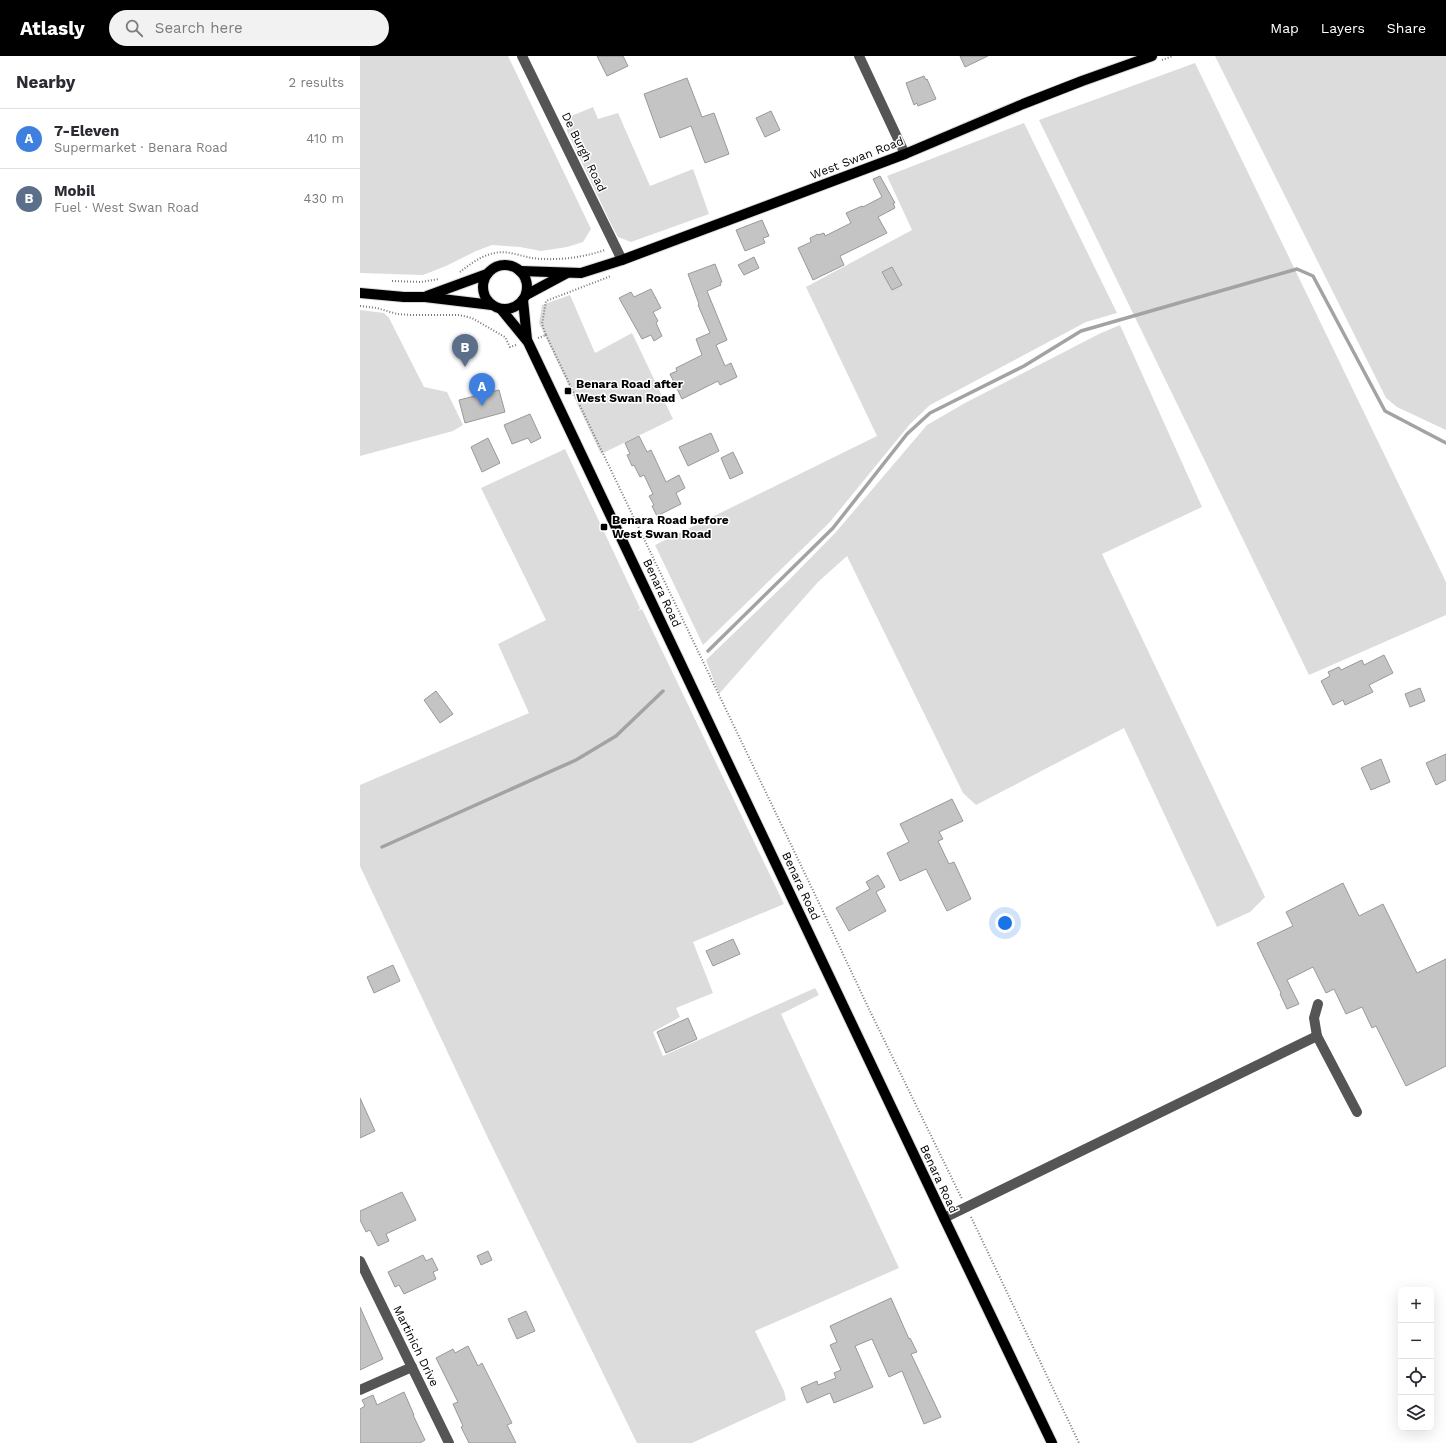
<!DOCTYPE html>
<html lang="en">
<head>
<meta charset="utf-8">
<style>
	body { margin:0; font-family:"Work Sans",sans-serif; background:#f2f2f3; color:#2b2b33 }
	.controls { position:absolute; right:12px; bottom:12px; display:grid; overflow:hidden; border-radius:8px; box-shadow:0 4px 16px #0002 }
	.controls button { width:36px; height:36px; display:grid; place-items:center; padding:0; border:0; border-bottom:1px solid #e1e1e2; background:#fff; color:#2b2b33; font:20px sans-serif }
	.you { position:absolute; left:645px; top:867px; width:14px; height:14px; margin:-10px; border:3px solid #fff; border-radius:50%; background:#1a73e8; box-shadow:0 0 0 6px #1a73e833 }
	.badge { display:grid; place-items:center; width:26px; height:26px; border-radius:50%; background:#000; color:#fff; font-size:13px; font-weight:700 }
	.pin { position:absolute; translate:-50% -33px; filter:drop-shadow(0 1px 2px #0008) }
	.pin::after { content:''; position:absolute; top:21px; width:14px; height:12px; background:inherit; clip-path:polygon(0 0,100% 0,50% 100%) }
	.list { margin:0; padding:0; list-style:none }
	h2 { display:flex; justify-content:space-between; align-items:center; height:52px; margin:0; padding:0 16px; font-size:17px }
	h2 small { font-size:13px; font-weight:400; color:#7c7c81 }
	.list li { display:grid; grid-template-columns:26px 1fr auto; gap:12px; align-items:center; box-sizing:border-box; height:60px; padding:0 16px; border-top:1px solid #e1e1e2 }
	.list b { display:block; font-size:15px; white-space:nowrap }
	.list p { margin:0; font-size:13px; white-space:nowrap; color:#7c7c81 }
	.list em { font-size:13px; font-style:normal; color:#7c7c81 }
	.icon { flex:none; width:22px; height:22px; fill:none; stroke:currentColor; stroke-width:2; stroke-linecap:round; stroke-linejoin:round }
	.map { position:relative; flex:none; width:1086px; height:1387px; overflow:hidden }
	header { display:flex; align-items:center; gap:24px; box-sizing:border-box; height:56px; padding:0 20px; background:#000; color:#fff }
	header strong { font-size:19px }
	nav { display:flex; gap:22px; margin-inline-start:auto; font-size:14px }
	.search { width:280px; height:36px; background:#f2f2f3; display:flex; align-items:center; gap:10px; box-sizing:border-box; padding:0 14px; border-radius:22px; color:#7c7c81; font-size:15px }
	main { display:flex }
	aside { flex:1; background:#fff }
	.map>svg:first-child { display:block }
	.green { fill:#dcdcdc }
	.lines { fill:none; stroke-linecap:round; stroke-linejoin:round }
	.stream { stroke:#a3a3a3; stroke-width:3.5 }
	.building { fill:#c4c4c4; stroke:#999 }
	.major-casing { stroke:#dbdbdb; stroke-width:12 }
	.path { stroke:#777; stroke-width:2; stroke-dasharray:1 2; stroke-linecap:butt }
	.minor { stroke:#555; stroke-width:10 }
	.major { stroke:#000; stroke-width:10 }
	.poi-dot { fill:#000; stroke:#fff; stroke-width:1.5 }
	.labels { text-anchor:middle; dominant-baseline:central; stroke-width:3; stroke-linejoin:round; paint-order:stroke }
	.street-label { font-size:12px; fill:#000; stroke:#fff }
	.poi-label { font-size:12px; font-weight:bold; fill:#000; stroke:#fff; text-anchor:start }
</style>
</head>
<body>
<header>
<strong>Atlasly</strong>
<div class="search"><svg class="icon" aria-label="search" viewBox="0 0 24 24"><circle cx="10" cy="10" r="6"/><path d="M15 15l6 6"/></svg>Search here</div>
<nav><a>Map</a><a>Layers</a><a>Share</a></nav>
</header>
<main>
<aside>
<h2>Nearby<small>2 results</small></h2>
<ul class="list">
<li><span class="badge" style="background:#3f7fe0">A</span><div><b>7-Eleven</b><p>Supermarket · Benara Road</p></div><em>410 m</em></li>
<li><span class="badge" style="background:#5c6f8a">B</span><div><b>Mobil</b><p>Fuel · West Swan Road</p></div><em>430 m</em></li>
</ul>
</aside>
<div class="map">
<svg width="1086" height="1387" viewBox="0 0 1086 1387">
	<rect width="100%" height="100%" fill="#fff"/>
	<g class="green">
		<polygon points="0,0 148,0 231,173 223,186 207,191 181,195 160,191 132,189 116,195 86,210 63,219 0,217"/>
		<polygon points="855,0 1086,0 1086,374 1037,351 1026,342"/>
		<polygon points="835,7 1086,526 1086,559 949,619 679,64"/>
		<polygon points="233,51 238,63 258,57 290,130 333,113 349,158 271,186 258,181 251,168 207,75 209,61"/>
		<polygon points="664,67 757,257 726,266 570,349 550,368 469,467 343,589 295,489 517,380 446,231 552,174 527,120"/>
		<polygon points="210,239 235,297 272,277 313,363 241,398 179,267 182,249"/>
		<polygon points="0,254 24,257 29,262 64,331 87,336 103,369 93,375 0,400"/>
		<polygon points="760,269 842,451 742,498 905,841 890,856 857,871 764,672 616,749 603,737 487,500 458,526 359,638 346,604 427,526 476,476 567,369 605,347 739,278"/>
		<polygon points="205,393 280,552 278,555 282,553 424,848 333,886 353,937 316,952 320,961 293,976 303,1000 455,932 459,939 421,958 539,1212 395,1275 424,1335 426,1344 332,1387 277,1387 127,1080 0,810 0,729 169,657 138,588 186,564 121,432"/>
	</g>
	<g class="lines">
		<g class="stream">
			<polyline points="348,595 473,472 547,378 570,357 664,310 721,275 937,213 953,220 1025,355 1086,387"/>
			<polyline points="22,791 216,704 256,680 303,635"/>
		</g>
	</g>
	<g class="building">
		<polygon points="237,0 263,0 268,10 247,20"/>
		<polygon points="600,0 628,0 605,11"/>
		<polygon points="564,20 566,24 567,23 576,43 558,50 557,47 554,49 546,27"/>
		<polygon points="327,22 342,61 354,57 369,98 345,107 331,70 300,82 284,38"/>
		<polygon points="411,55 420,74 405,81 396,62"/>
		<polygon points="520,120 535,147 533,147 535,152 518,161 527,177 480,200 484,209 453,224 438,192 451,186 450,182 458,178 458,179 464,177 465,180 491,167 486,157 502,150 503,151 522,141 513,123"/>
		<polygon points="402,164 409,180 403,182 405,187 385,195 376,174"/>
		<polygon points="394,201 399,212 384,219 378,209"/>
		<polygon points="355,208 362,226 360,227 361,229 347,235 367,284 356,289 365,310 371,307 377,321 360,329 358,325 322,343 310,318 317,315 316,312 342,299 336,283 350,277 338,249 339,248 328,218"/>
		<polygon points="532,211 542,229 532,234 522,216"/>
		<polygon points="291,233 301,252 293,256 298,265 296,267 302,280 294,285 291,279 282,283 259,242 271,236 274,241"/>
		<polygon points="139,334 145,356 105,367 99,344"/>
		<polygon points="170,358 181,382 171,387 168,382 152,388 144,369"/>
		<polygon points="351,377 359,395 328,410 319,391"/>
		<polygon points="279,380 287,396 291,394 306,426 319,419 325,432 316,437 321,448 297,460 292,450 294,449 289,440 293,438 284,419 280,421 274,409 272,410 267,399 270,398 265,387"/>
		<polygon points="128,382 140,407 122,416 111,391"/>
		<polygon points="373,396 383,417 370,423 361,402"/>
		<polygon points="1024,599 1033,617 1009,629 1013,636 985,649 983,644 973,649 961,625 970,620 968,616 979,611 981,614 1002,604 1004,609"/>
		<polygon points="1060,632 1065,645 1050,651 1045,638"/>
		<polygon points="76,635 93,658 80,667 64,644"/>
		<polygon points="1086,698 1086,724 1076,729 1066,707"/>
		<polygon points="1021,703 1030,726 1011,734 1001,712"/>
		<polygon points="592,743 603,765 579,776 583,783 578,785 589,808 594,806 611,843 587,855 566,813 540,825 527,797 549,786 540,768"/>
		<polygon points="518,819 525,831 516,836 526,855 489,875 476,852 510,833 506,826"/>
		<polygon points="983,827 999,860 1023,848 1057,917 1086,903 1086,1010 1046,1030 1016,970 1012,972 1002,951 986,958 974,933 966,937 953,911 927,924 939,948 927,953 920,938 921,937 897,887 933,870 926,856"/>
		<polygon points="373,883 380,898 353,910 346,895"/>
		<polygon points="33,909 40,925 14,937 7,921"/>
		<polygon points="328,962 337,983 306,997 297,976"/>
		<polygon points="0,1042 15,1075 0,1082"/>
		<polygon points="42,1136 56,1164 26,1178 29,1185 18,1190 10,1174 6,1176 0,1164 0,1155"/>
		<polygon points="128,1195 132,1204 121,1209 117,1200"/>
		<polygon points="63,1199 66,1205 72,1202 78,1214 73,1216 76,1223 44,1238 39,1229 35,1231 28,1216"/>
		<polygon points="531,1242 549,1283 550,1282 557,1296 551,1298 581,1361 564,1368 542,1315 529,1321 512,1283 495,1290 513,1331 474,1347 470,1337 447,1347 441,1332 457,1325 458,1329 476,1322 474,1317 481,1314 470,1289 477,1286 470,1270"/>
		<polygon points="0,1251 23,1303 0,1314"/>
		<polygon points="166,1255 175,1275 157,1283 148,1263"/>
		<polygon points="108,1290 118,1310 122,1307 152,1367 147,1369 156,1387 109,1387 101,1371 103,1370 93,1348 98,1346 76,1302 93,1293 95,1297"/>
		<polygon points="44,1336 54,1359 53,1359 65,1384 60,1387 0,1387 0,1353 5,1350 2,1344 13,1339 17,1349"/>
	</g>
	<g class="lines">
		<defs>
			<g id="major">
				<circle cx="145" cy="231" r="22"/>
				<polyline points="160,215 221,217 262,204 545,98 663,48 722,25 792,0"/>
				<polyline points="0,237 44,241 65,241 132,249"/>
				<polyline points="166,239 207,217"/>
				<polyline points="67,240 127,218"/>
				<polyline points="163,244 167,284"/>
				<polyline points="141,253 168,286 584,1162 692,1387"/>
			</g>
		</defs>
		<use href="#major" class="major-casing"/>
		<g class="path">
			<polyline points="802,4 813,0"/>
			<path d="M100,216C110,208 122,199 135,197C147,194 160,200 172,202C196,205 221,202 245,194"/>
			<polyline points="32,225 61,226 79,223"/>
			<polyline points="0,250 17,252 37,258 50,259 99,259 112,262 145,281 150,291 156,289"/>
			<polyline points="186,279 460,849 507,949 602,1143"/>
			<polyline points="178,282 186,279 182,268 186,245 251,220"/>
			<polyline points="611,1161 719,1387"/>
		</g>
		<g class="minor">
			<polyline points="162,0 262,204"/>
			<polyline points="499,0 545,98"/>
			<polyline points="958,948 954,962 957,980 997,1056"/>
			<polyline points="584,1162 957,980"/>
			<polyline points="0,1205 89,1387"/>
			<polyline points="0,1334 52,1311"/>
		</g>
		<use href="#major" class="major"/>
	</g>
	<g class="poi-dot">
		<rect x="204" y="331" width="8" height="8" rx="2"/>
		<rect x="240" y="467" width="8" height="8" rx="2"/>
	</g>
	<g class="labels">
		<g class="street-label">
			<text transform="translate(224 96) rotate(64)">De Burgh Road</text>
			<text transform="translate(497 102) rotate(-21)">West Swan Road</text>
			<text transform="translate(302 537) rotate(65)">Benara Road</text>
			<text transform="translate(441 830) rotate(65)">Benara Road</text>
			<text transform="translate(579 1123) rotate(65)">Benara Road</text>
			<text transform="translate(56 1290) rotate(64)">Martinich Drive</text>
		</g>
		<g class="poi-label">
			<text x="216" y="328">Benara Road after<tspan x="216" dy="14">West Swan Road</tspan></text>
			<text x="252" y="464">Benara Road before<tspan x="252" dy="14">West Swan Road</tspan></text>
		</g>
	</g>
</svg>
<div class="controls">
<button>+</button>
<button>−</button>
<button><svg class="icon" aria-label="locate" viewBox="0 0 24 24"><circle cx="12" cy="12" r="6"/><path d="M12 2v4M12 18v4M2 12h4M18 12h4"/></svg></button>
<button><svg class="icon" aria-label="layers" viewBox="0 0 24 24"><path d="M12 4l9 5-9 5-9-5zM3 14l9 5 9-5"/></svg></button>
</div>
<div class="you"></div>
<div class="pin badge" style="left:122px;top:350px;background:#3f7fe0">A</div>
<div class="pin badge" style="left:105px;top:311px;background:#5c6f8a">B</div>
</div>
</main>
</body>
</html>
